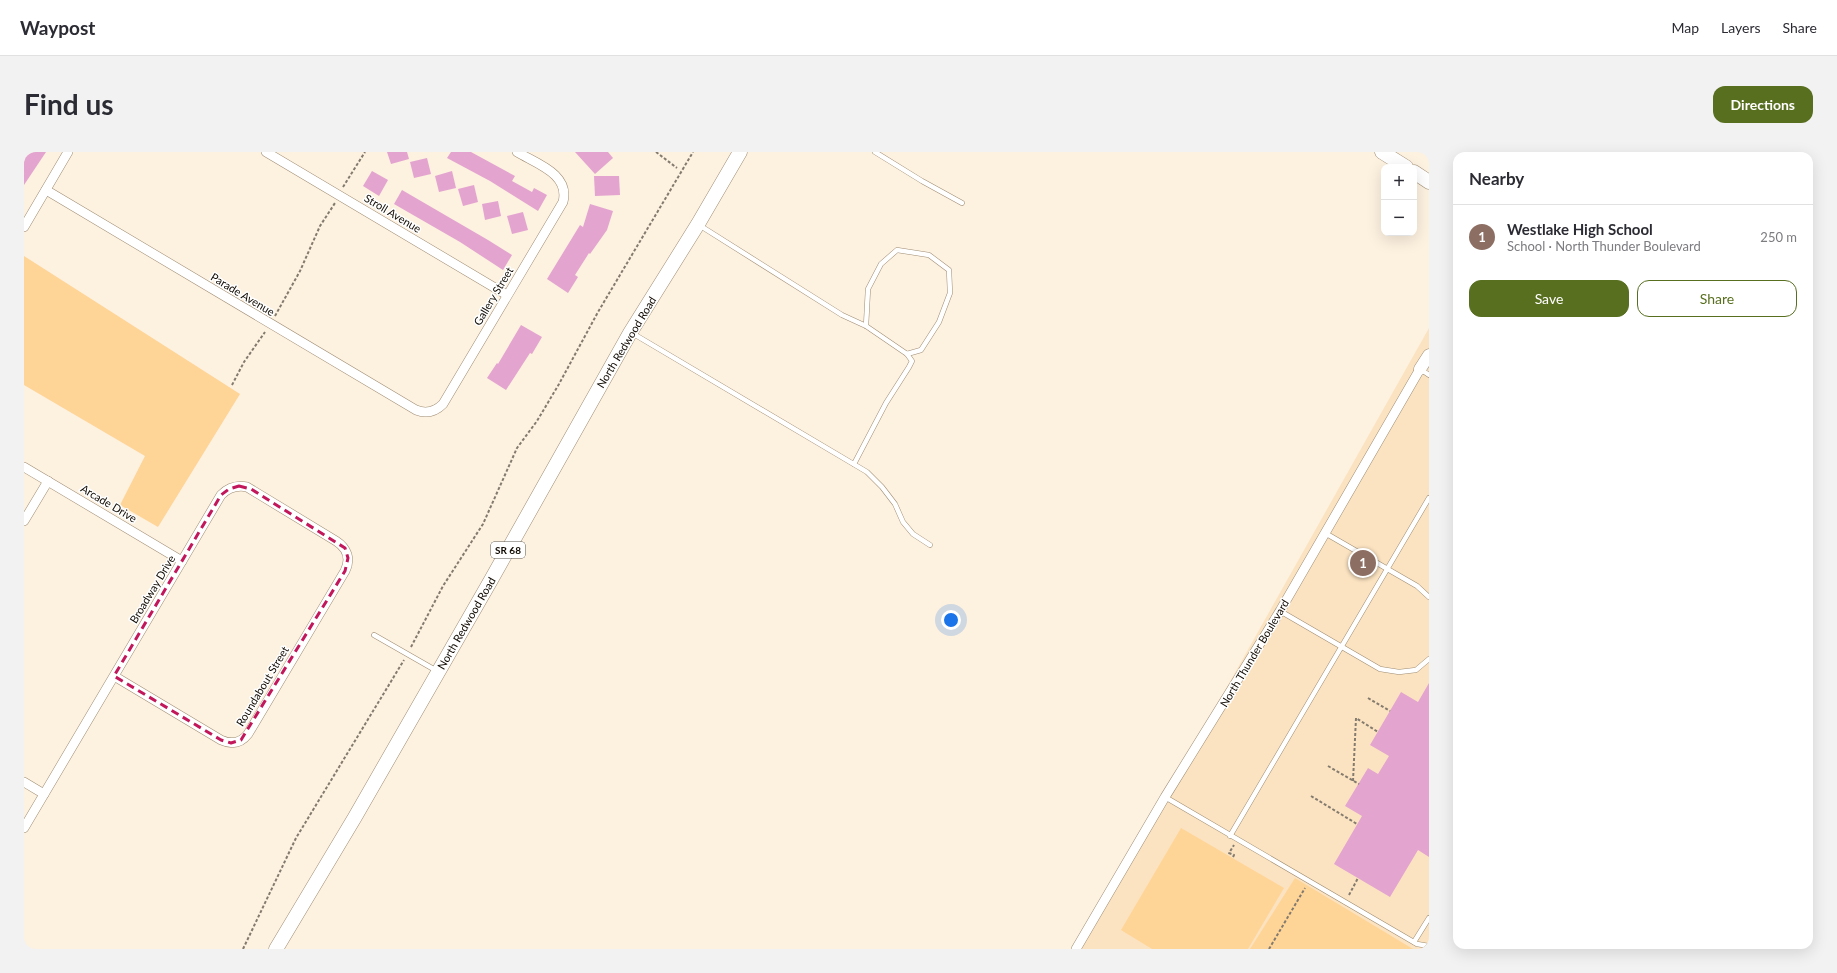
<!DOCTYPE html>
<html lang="en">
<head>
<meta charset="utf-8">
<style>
	body { margin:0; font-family:Lato,sans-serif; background:#f2f2f3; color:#2b2b33 }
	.controls { position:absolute; right:12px; top:12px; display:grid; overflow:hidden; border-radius:8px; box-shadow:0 4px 16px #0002 }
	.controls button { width:36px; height:36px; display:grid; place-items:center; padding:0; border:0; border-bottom:1px solid #e1e1e2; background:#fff; color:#2b2b33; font:20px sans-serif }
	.you { position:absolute; left:927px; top:468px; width:14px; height:14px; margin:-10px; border:3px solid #fff; border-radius:50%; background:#1a73e8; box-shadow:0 0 0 6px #1a73e833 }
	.badge { display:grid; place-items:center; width:26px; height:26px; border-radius:50%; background:#586f1f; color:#fff; font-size:13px; font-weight:700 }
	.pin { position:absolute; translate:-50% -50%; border:2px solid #fff; box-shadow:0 1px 4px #0006 }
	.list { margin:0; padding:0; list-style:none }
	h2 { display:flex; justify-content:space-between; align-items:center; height:52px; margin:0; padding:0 16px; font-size:17px }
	h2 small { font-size:13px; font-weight:400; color:#7c7c81 }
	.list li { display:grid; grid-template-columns:26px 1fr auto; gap:12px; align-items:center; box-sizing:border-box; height:64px; padding:0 16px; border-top:1px solid #e1e1e2 }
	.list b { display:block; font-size:15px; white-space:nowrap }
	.list p { margin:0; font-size:13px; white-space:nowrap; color:#7c7c81 }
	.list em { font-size:13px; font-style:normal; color:#7c7c81 }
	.actions { display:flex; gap:8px; padding:12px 16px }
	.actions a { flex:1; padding:9px 0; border:1px solid #586f1f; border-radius:12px; text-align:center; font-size:14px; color:#586f1f }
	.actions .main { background:#586f1f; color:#fff }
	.map { position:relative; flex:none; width:1405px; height:797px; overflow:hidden; border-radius:12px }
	header { display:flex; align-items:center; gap:24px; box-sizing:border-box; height:56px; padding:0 20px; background:#fff; border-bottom:1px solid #e1e1e2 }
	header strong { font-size:19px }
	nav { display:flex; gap:22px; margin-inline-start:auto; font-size:14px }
	.intro { display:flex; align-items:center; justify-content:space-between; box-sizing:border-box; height:96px; padding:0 24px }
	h1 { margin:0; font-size:28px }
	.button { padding:10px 18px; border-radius:12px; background:#586f1f; color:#fff; font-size:14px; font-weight:700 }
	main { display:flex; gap:24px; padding:0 24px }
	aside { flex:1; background:#fff; border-radius:12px; box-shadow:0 4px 16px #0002 }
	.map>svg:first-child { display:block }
	.built { fill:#fbe3c1 }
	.park { fill:#ffd497 }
	.building { fill:#e3a4cf }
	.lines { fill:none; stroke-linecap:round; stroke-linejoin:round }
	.lane-casing { stroke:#9f8d73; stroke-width:5.5 }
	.street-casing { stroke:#9f8d73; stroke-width:10 }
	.secondary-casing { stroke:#9f8d73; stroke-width:13 }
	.primary-casing { stroke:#9f8d73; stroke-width:15 }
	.path { stroke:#847b6f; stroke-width:2; stroke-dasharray:3 2; stroke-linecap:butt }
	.lane { stroke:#fff; stroke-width:4.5 }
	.street { stroke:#fff; stroke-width:9 }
	.secondary { stroke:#fff; stroke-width:12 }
	.primary { stroke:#fff; stroke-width:14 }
	.marked { fill:none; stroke:#c2185b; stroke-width:3; stroke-dasharray:8 5; stroke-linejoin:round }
	.labels { text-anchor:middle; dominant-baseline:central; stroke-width:3; stroke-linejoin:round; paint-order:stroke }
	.shield { fill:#fff; stroke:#58544f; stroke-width:1 }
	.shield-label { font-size:10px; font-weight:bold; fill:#110b03 }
	.street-label { font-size:11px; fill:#110b03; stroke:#fff }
</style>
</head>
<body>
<header>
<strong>Waypost</strong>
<nav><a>Map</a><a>Layers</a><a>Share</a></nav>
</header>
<div class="intro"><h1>Find us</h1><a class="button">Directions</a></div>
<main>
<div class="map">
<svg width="1405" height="797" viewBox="0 0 1405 797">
	<rect width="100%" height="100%" fill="#fdf1e0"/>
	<polygon class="built" points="1405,176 1405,797 1053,797 1141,645"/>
	<g class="park">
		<polygon points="0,104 216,242 134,375 96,353 121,304 0,233"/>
		<polygon points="1157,676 1260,736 1224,797 1128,797 1097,778"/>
		<polygon points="1271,726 1389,797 1226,797"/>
	</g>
	<g class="building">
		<polygon points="0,0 22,0 0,33"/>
		<polygon points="363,0 383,0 385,7 367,12"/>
		<polygon points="427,0 447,0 491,24 488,29 508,40 510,36 523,43 514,59 466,29 423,6"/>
		<polygon points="551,0 584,0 589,6 571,22"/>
		<polygon points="403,6 407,22 390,26 386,10"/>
		<polygon points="348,19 364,28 355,44 339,34"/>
		<polygon points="428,19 432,36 415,40 411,24"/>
		<polygon points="570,24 595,24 596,43 571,44"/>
		<polygon points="450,33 454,50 439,54 434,37"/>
		<polygon points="378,38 464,88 488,103 479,118 436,90 370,52"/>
		<polygon points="474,49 477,64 461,68 458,52"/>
		<polygon points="566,52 589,59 583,78 566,102 565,101 551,123 554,125 544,141 523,127 556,73 559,75"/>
		<polygon points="499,60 504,78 488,82 483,64"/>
		<polygon points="497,173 518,185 508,202 506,201 482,238 463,226 473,211 474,212"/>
		<polygon points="1405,531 1405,705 1394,698 1366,745 1310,712 1338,664 1321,654 1344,616 1354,622 1365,604 1346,593 1377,540 1394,550"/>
	</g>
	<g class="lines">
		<defs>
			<g id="lane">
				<polyline points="851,0 898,29 938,51"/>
				<polyline points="675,73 818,163 842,174 883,202 897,198 915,170 926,141 925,118 905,103 873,98 857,112 844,137 842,174"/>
				<polyline points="608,181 843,320 858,335 871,352 879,370 889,382 906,393"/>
				<polyline points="1396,217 1405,223"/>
				<polyline points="830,312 862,251 885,215 888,209 883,202"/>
				<polyline points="1301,381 1393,434 1405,445"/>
				<polyline points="1256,459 1356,517 1375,520 1392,518 1405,507"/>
				<polyline points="350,483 413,519"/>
				<polyline points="1141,645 1393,792 1405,794"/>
				<polyline points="1206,684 1405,346"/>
				<polyline points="1390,790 1405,766"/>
			</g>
			<g id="street">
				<polyline points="242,0 483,143"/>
				<path d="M22,38L392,258C402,262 411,260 419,252L539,50C546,22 513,12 493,0"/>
				<polyline points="0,75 44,0"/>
				<polyline points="0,315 158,409"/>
				<polyline points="0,369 24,329"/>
				<polyline points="0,630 20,642"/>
				<path d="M0,676L197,343C205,335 213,333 223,335L312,389C323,396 327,407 321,419L224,582C217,591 208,593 197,588L90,524"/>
				<polyline points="1052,797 1141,645 1256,459 1396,217"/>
			</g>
			<polyline id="secondary" points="1396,217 1405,203"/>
			<g id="primary">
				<polyline points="1358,0 1382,15"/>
				<polyline points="1390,20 1405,30"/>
				<polyline points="252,797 331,665 467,428 606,181 674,72 716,0"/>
			</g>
		</defs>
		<use href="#lane" class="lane-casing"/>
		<use href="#street" class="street-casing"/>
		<use href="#secondary" class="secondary-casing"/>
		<use href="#primary" class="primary-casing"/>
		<g class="path">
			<polyline points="632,0 653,16"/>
			<polyline points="319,35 341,0"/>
			<polyline points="251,164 276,119 296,74 311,51"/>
			<polyline points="208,233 220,210 241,180"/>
			<polyline points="387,495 419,434 459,372 493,296 513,269 535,232 574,160 669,0"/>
			<polyline points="1344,546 1366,559"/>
			<polyline points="1304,614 1335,632"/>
			<polyline points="1329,629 1332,566 1354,580"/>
			<polyline points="1287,644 1333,672"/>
			<polyline points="1209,705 1210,703 1205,701 1210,693"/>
			<polyline points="1325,743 1334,726"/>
			<polyline points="219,797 272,686 380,508"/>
			<polyline points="1245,797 1281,736"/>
		</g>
		<use href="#lane" class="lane"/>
		<use href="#street" class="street"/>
		<use href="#secondary" class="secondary"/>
		<use href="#primary" class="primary"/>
	</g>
	<path class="marked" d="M215,334L227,337L321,396L324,406L321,419L217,588L207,591L197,588L90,524L197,343L205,337Z"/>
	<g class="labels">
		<rect class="shield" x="467" y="390" width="34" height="16" rx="3"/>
		<g class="shield-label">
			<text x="484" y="398">SR 68</text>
		</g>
		<g class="street-label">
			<text transform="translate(369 61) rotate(31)">Stroll Avenue</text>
			<text transform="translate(219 142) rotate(31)">Parade Avenue</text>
			<text transform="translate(469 144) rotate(-59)">Gallery Street</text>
			<text transform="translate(602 190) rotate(-59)">North Redwood Road</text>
			<text transform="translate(85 351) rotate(31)">Arcade Drive</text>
			<text transform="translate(128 437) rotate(-59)">Broadway Drive</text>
			<text transform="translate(442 471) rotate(-60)">North Redwood Road</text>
			<text transform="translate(1230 501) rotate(-59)">North Thunder Boulevard</text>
			<text transform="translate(238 534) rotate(-59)">Roundabout Street</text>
		</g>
	</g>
</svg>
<div class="controls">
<button>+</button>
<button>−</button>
</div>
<div class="you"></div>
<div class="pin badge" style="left:1339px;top:411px;background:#8d6e63">1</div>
</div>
<aside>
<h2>Nearby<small></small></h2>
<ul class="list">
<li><span class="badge" style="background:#8d6e63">1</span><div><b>Westlake High School</b><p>School · North Thunder Boulevard</p></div><em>250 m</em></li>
</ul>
<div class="actions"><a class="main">Save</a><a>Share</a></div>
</aside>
</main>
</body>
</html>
